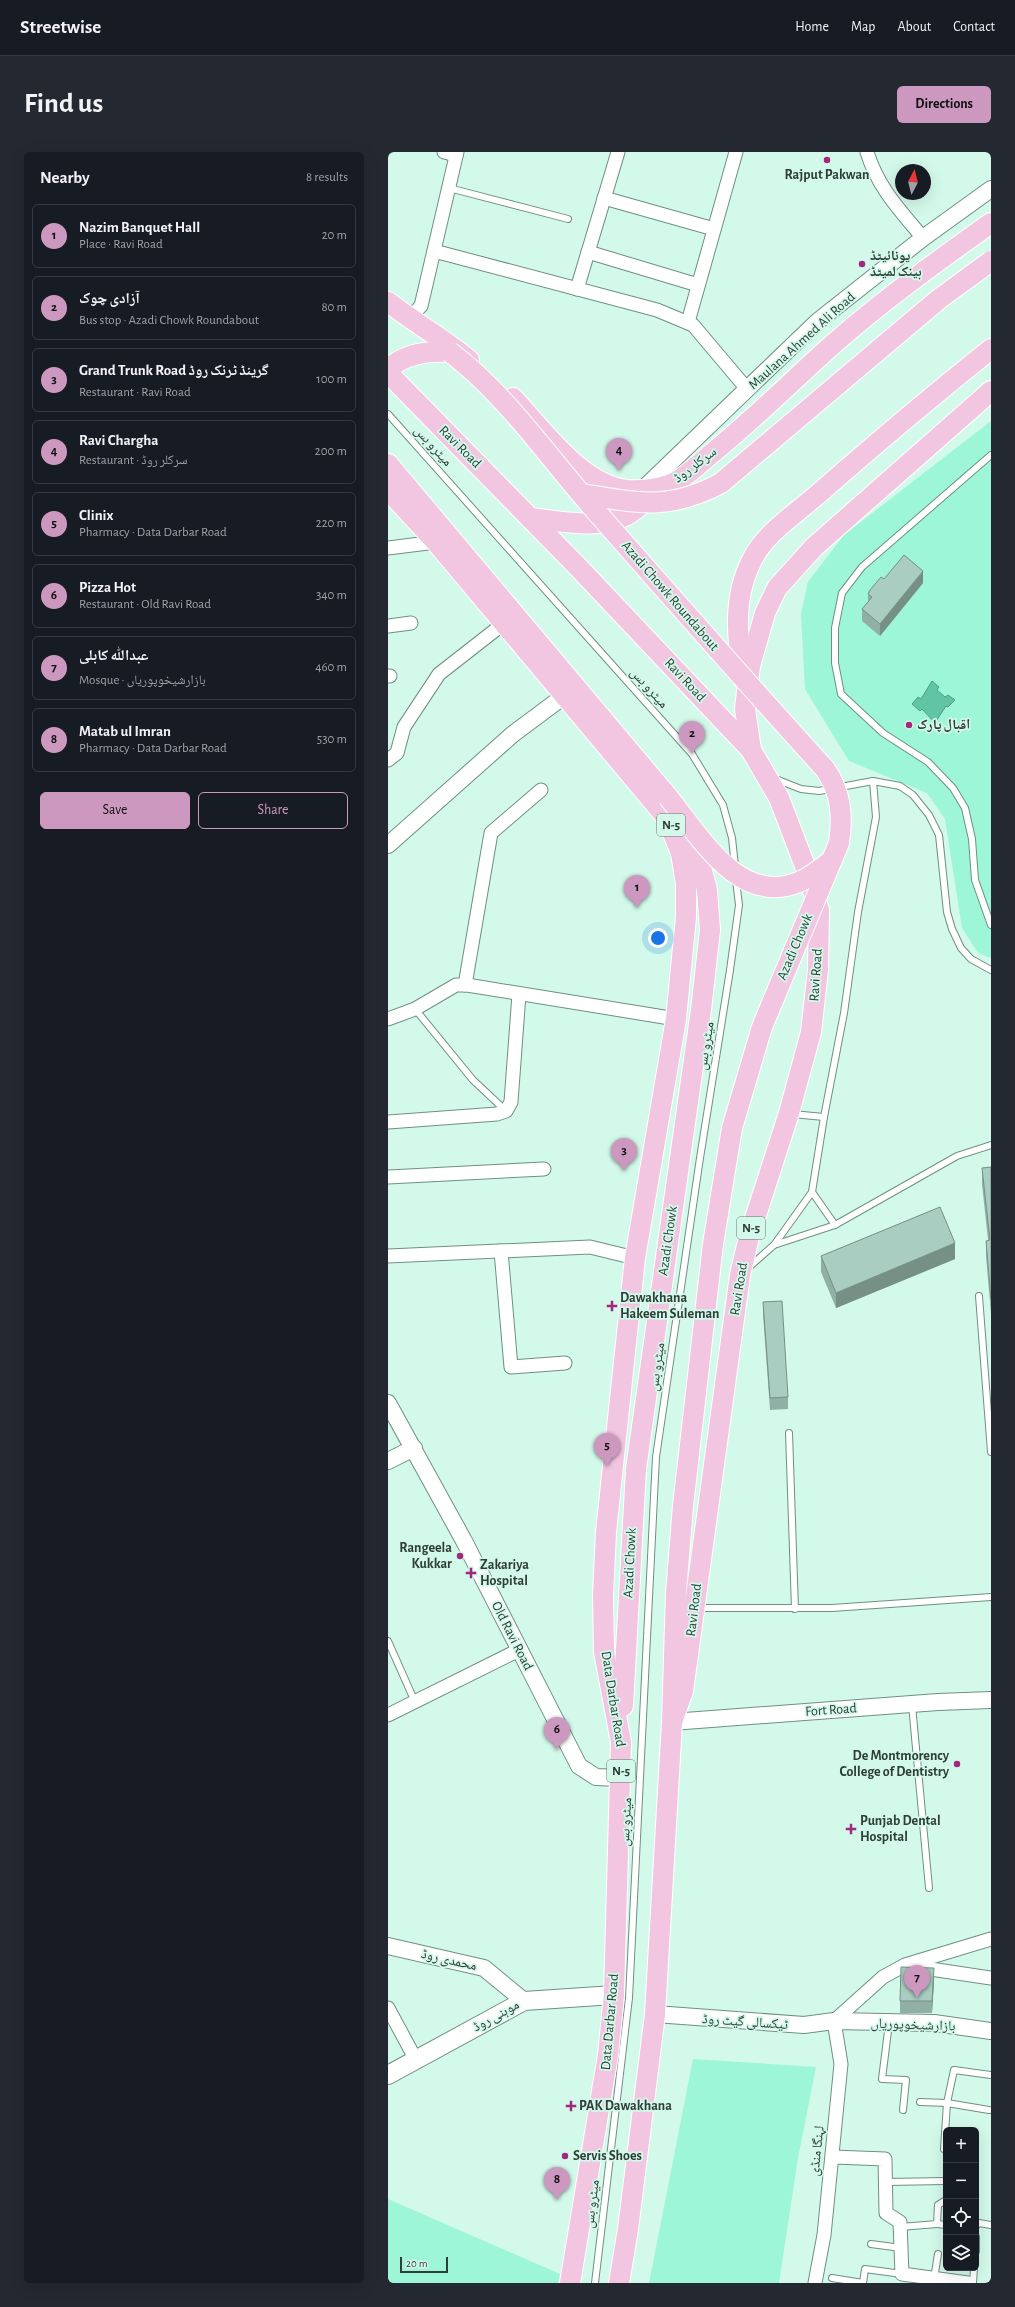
<!DOCTYPE html>
<html lang="en">
<head>
<meta charset="utf-8">
<style>
	body { margin:0; font-family:"Alegreya Sans","Noto Naskh Arabic",sans-serif; background:#242831; color:#f1f3f6 }
	.controls { position:absolute; right:12px; bottom:12px; display:grid; overflow:hidden; border-radius:6px; box-shadow:0 4px 16px #0002 }
	.controls button { width:36px; height:36px; display:grid; place-items:center; padding:0; border:0; border-bottom:1px solid #363941; background:#171b24; color:#f1f3f6; font:20px sans-serif }
	.compass { position:absolute; left:507px; top:12px; width:36px; height:36px; border-radius:50%; background:#171b24; box-shadow:0 4px 16px #0002; rotate:7deg }
	.scale { position:absolute; left:12px; bottom:10px; width:48px; box-sizing:border-box; padding-left:4px; border:2px solid #2f3e38; border-top:0; font-size:11px; line-height:14px; white-space:nowrap; color:#2f3e38; -webkit-text-stroke:3px #d3f9ea; paint-order:stroke }
	.you { position:absolute; left:270px; top:786px; width:14px; height:14px; margin:-10px; border:3px solid #fff; border-radius:50%; background:#1a73e8; box-shadow:0 0 0 6px #1a73e833 }
	.badge { display:grid; place-items:center; width:26px; height:26px; border-radius:50%; background:#cd98c0; color:#111; font-size:13px; font-weight:700 }
	.pin { position:absolute; translate:-50% -33px; filter:drop-shadow(0 1px 2px #0008) }
	.pin::after { content:''; position:absolute; top:21px; width:14px; height:12px; background:inherit; clip-path:polygon(0 0,100% 0,50% 100%) }
	.list { margin:0; padding:0; list-style:none }
	h2 { display:flex; justify-content:space-between; align-items:center; height:52px; margin:0; padding:0 16px; font-size:17px }
	h2 small { font-size:13px; font-weight:400; color:#9ea1a6 }
	.list li { display:grid; grid-template-columns:26px 1fr auto; gap:12px; align-items:center; box-sizing:border-box; height:64px; margin:0 8px 8px; padding:0 8px; border:1px solid #363941; border-radius:6px }
	.list b { display:block; font-size:15px; white-space:nowrap }
	.list p { margin:0; font-size:13px; white-space:nowrap; color:#9ea1a6 }
	.list em { font-size:13px; font-style:normal; color:#9ea1a6 }
	.actions { display:flex; gap:8px; padding:12px 16px }
	.actions a { flex:1; padding:9px 0; border:1px solid #cd98c0; border-radius:6px; text-align:center; font-size:14px; color:#cd98c0 }
	.actions .main { background:#cd98c0; color:#111 }
	.icon { flex:none; width:22px; height:22px; fill:none; stroke:currentColor; stroke-width:2; stroke-linecap:round; stroke-linejoin:round }
	.map { position:relative; flex:none; width:603px; height:2131px; overflow:hidden; border-radius:6px }
	header { display:flex; align-items:center; gap:24px; box-sizing:border-box; height:56px; padding:0 20px; background:#171b24; border-bottom:1px solid #363941 }
	header strong { font-size:19px }
	nav { display:flex; gap:22px; margin-inline-start:auto; font-size:14px }
	.intro { display:flex; align-items:center; justify-content:space-between; box-sizing:border-box; height:96px; padding:0 24px }
	h1 { margin:0; font-size:28px }
	.button { padding:10px 18px; border-radius:6px; background:#cd98c0; color:#111; font-size:14px; font-weight:700 }
	main { display:flex; gap:24px; padding:0 24px }
	aside { flex:1; background:#171b24; border-radius:6px; box-shadow:0 4px 16px #0002 }
	.map>svg:first-child { display:block }
	.green { fill:#9df6d7 }
	.water { fill:#5fc5a5; stroke:#519c84 }
	.lines { fill:none; stroke-linecap:round; stroke-linejoin:round }
	.service-casing { stroke:#6e9084; stroke-width:8 }
	.minor-casing { stroke:#6e9084; stroke-width:15 }
	.tertiary-casing { stroke:#6e9084; stroke-width:18 }
	.secondary-casing { stroke:#6e9084; stroke-width:20 }
	.primary-casing { stroke:#fff; stroke-width:22 }
	.service { stroke:#fff; stroke-width:6 }
	.minor { stroke:#fff; stroke-width:13 }
	.tertiary { stroke:#fff; stroke-width:16 }
	.secondary { stroke:#fff; stroke-width:18 }
	.primary { stroke:#f2c6e0; stroke-width:20 }
	.primary-bridge-casing { stroke:#fff; stroke-width:22; stroke-linecap:butt }
	.primary-bridge { stroke:#f2c6e0; stroke-width:20 }
	.wall { fill:#91b0a5 }
	.shaded-wall { fill:#769086 }
	.building { fill:#a9cdc0; stroke:#769086 }
	.poi-dot { fill:#a2287d; stroke:#d3f9ea; stroke-width:1.5 }
	.labels { text-anchor:middle; dominant-baseline:central; stroke-width:3.5; stroke-linejoin:round; paint-order:stroke }
	.shield { fill:#d3f9ea; stroke:#60766d; stroke-width:1 }
	.shield-label { font-size:13px; font-weight:bold; fill:#2f3e38 }
	.poi-label { font-size:14px; font-weight:bold; fill:#2f3e38; stroke:#d3f9ea; text-anchor:start }
	.street-label { font-size:14px; fill:#2f3e38; stroke:#d3f9ea }
</style>
</head>
<body>
<header>
<strong>Streetwise</strong>
<nav><a>Home</a><a>Map</a><a>About</a><a>Contact</a></nav>
</header>
<div class="intro"><h1>Find us</h1><a class="button">Directions</a></div>
<main>
<aside>
<h2>Nearby<small>8 results</small></h2>
<ul class="list">
<li><span class="badge">1</span><div><b>Nazim Banquet Hall</b><p>Place · Ravi Road</p></div><em>20 m</em></li>
<li><span class="badge">2</span><div><b>آزادی چوک</b><p>Bus stop · Azadi Chowk Roundabout</p></div><em>80 m</em></li>
<li><span class="badge">3</span><div><b>Grand Trunk Road گرینڈ ٹرنک روڈ</b><p>Restaurant · Ravi Road</p></div><em>100 m</em></li>
<li><span class="badge">4</span><div><b>Ravi Chargha</b><p>Restaurant · سرکلر روڈ</p></div><em>200 m</em></li>
<li><span class="badge">5</span><div><b>Clinix</b><p>Pharmacy · Data Darbar Road</p></div><em>220 m</em></li>
<li><span class="badge">6</span><div><b>Pizza Hot</b><p>Restaurant · Old Ravi Road</p></div><em>340 m</em></li>
<li><span class="badge">7</span><div><b>عبدﷲ کابلی</b><p>Mosque · بازارشیخوپوریاں</p></div><em>460 m</em></li>
<li><span class="badge">8</span><div><b>Matab ul Imran</b><p>Pharmacy · Data Darbar Road</p></div><em>530 m</em></li>
</ul>
<div class="actions"><a class="main">Save</a><a>Share</a></div>
</aside>
<div class="map">
<svg width="603" height="2131" viewBox="0 0 603 2131">
	<rect width="100%" height="100%" fill="#d3f9ea"/>
	<g class="green">
		<polygon points="603,269 603,806 590,801 574,776 557,667 539,641 461,609 417,537 413,462 420,430 456,383"/>
		<polygon points="305,1907 428,1915 410,2006 391,2131 261,2131"/>
		<polygon points="0,2047 172,2122 170,2131 0,2131"/>
	</g>
	<polygon class="water" points="544,529 551,535 549,538 557,545 560,543 567,548 560,555 558,554 547,571 534,557 532,559 524,552 530,545 533,547"/>
	<g class="lines">
		<defs>
			<g id="service">
				<polyline points="61,36 180,67"/>
				<polyline points="0,262 304,602 335,653 344,686 347,714"/>
				<polyline points="603,303 474,415 454,441 447,476 447,511 453,542 495,581 540,610 565,636 577,656 584,687 587,728 603,773"/>
				<polyline points="385,626 413,637 431,639 485,629 512,634 525,643 541,663 551,683 559,760 564,777 573,796 583,807 603,818"/>
				<polyline points="27,857 85,928 118,959"/>
				<polyline points="404,962 436,965"/>
				<polyline points="424,1040 447,1073"/>
				<polyline points="386,1093 447,1073 569,1004 603,993"/>
				<polyline points="360,1116 386,1093 424,1040 436,965 456,861 470,760 488,665 485,629"/>
				<polyline points="591,1144 603,1300"/>
				<polyline points="401,1281 407,1457"/>
				<polyline points="309,1456 444,1456 603,1445"/>
				<polyline points="0,1489 27,1550"/>
				<polyline points="524,1553 541,1736"/>
				<polyline points="501,1871 494,1927 518,1928 515,1958"/>
				<polyline points="532,1950 559,1951 601,1958"/>
				<polyline points="556,1997 559,1951 566,1918 603,1923"/>
				<polyline points="497,2030 558,2029"/>
				<polyline points="549,2072 558,2073"/>
				<polyline points="588,2074 591,2071 603,2073"/>
				<polyline points="512,2075 549,2072 550,2053 558,2048"/>
				<polyline points="588,2085 588,2099"/>
				<polyline points="483,2092 513,2096"/>
				<polyline points="444,2126 475,2131 477,2117 514,2122"/>
				<polyline points="546,2127 550,2102"/>
				<polyline points="207,2131 241,1846 268,1305 312,1006 342,818 351,753 348,728"/>
				<polyline points="585,2131 586,2116"/>
			</g>
			<g id="minor">
				<polyline points="56,0 68,3"/>
				<path d="M479,0C490,36 512,58 535,86"/>
				<polyline points="216,46 326,77"/>
				<polyline points="46,99 269,158 305,173 359,237"/>
				<polyline points="200,100 310,133"/>
				<polyline points="189,137 230,0"/>
				<polyline points="21,166 33,154 69,0"/>
				<polyline points="300,170 348,0"/>
				<polyline points="0,396 48,390"/>
				<polyline points="0,474 23,471"/>
				<polyline points="0,524 2,524"/>
				<polyline points="0,608 9,601 16,575 51,522 115,472"/>
				<polyline points="77,833 103,681 153,638"/>
				<polyline points="0,867 27,857 68,833 79,833 288,867"/>
				<polyline points="0,970 109,962 118,959 123,950 131,842"/>
				<polyline points="0,1025 156,1017"/>
				<polyline points="113,1099 123,1215 177,1211"/>
				<polyline points="0,1104 202,1095 247,1106"/>
				<polyline points="0,1563 131,1498"/>
				<polyline points="529,1815 603,1826"/>
				<polyline points="0,1856 28,1908"/>
				<polyline points="445,2005 497,2007 498,2061 512,2070 514,2122 580,2131"/>
				<polyline points="427,2131 436,2083 453,1912 446,1869 495,1825 517,1813 603,1787"/>
			</g>
			<g id="tertiary">
				<polyline points="254,338 430,169 535,86 603,37"/>
				<polyline points="0,693 125,582 176,544"/>
				<polyline points="0,1251 76,1389 191,1614 208,1625 233,1626"/>
				<polyline points="0,1309 26,1296"/>
				<polyline points="284,1570 550,1550 603,1548"/>
				<polyline points="0,1794 96,1816 136,1849"/>
				<polyline points="267,1862 416,1873 446,1869 546,1871 603,1879"/>
			</g>
			<polyline id="secondary" points="0,1923 136,1849 226,1843"/>
			<g id="primary">
				<path d="M0,150C26,170 55,187 81,208"/>
				<path d="M0,217C18,201 40,199 62,200"/>
				<polyline points="0,221 191,416 363,598 391,646 420,722 431,758 430,818 423,880 401,961 361,1085 352,1123 295,1539 284,1570"/>
				<path d="M125,246C155,278 193,333 239,338C254,339 276,337 289,329C301,322 312,311 323,302C365,268 403,230 443,194C494,149 548,110 603,71"/>
				<polyline points="0,312 280,645 313,715 319,738 322,778 313,858 248,1317 235,1554"/>
				<polyline points="0,338 48,390 279,666 293,701 298,732 298,765 288,867 247,1106 218,1380 215,1443 216,1500 233,1590 226,1843 220,1903 182,2131"/>
				<path d="M142,366C173,369 210,378 239,363C248,358 257,349 266,343"/>
				<path d="M356,528C349,487 344,445 365,406C378,381 407,362 429,343C486,293 544,244 603,197"/>
				<polyline points="363,598 357,557 362,514 377,461 389,436 426,395 603,239"/>
				<polyline points="231,2131 240,2077 267,1862 284,1570 288,1441 295,1354"/>
			</g>
		</defs>
		<use href="#service" class="service-casing"/>
		<use href="#minor" class="minor-casing"/>
		<use href="#tertiary" class="tertiary-casing"/>
		<use href="#secondary" class="secondary-casing"/>
		<use href="#primary" class="primary-casing"/>
		<use href="#service" class="service"/>
		<use href="#minor" class="minor"/>
		<use href="#tertiary" class="tertiary"/>
		<use href="#secondary" class="secondary"/>
		<use href="#primary" class="primary"/>
		<defs>
			<g id="primary-bridge">
				<path d="M62,200C116,241 155,298 199,349C278,439 356,528 437,617C453,640 455,663 451,691L374,875L344,976L325,1092L295,1354"/>
				<path d="M194,342C250,351 281,359 333,331L551,147L603,109"/>
				<path d="M280,645C311,683 351,755 411,730C423,725 434,716 444,708"/>
			</g>
		</defs>
		<use href="#primary-bridge" class="primary-bridge-casing"/>
		<use href="#primary-bridge" class="primary-bridge"/>
	</g>
	<g class="wall">
		<polygon points="496,427 535,431 492,484 474,469 474,457 480,450 480,442"/>
		<polygon points="603,1015 603,1162 598,1104 598,1089 600,1088 594,1032 594,1016"/>
		<polygon points="433,1104 567,1107 448,1156 433,1120"/>
		<polygon points="375,1150 400,1245 400,1257 382,1258 375,1162"/>
		<polygon points="546,1829 544,1861 512,1861 512,1849"/>
	</g>
	<g class="shaded-wall">
		<polygon points="535,419 535,431 492,484 492,472"/>
		<polygon points="567,1091 567,1107 448,1156 448,1141"/>
		<polygon points="546,1816 546,1829 544,1861 544,1849"/>
	</g>
	<g class="building">
		<polygon points="516,403 535,419 492,472 474,457 484,445 480,442 482,438 493,425 496,427"/>
		<polygon points="603,1015 603,1147 598,1089 602,1088 594,1016"/>
		<polygon points="552,1055 567,1091 448,1141 433,1104"/>
		<polygon points="394,1149 400,1245 382,1246 375,1150"/>
		<polygon points="513,1815 546,1816 544,1849 512,1849"/>
	</g>
	<g class="poi-dot">
		<circle cx="439" cy="8" r="4"/>
		<circle cx="474" cy="112" r="4"/>
		<circle cx="521" cy="573" r="4"/>
		<path d="M222 1148h4v4h4v4h-4v4h-4v-4h-4v-4h4z"/>
		<circle cx="72" cy="1404" r="4"/>
		<path d="M81 1415h4v4h4v4h-4v4h-4v-4h-4v-4h4z"/>
		<circle cx="569" cy="1612" r="4"/>
		<path d="M461 1671h4v4h4v4h-4v4h-4v-4h-4v-4h4z"/>
		<path d="M181 1948h4v4h4v4h-4v4h-4v-4h-4v-4h4z"/>
		<circle cx="177" cy="2004" r="4"/>
	</g>
	<g class="labels">
		<g class="shield">
			<rect x="269" y="662" width="28" height="22" rx="3"/>
			<rect x="349" y="1065" width="28" height="22" rx="3"/>
			<rect x="219" y="1608" width="28" height="22" rx="3"/>
		</g>
		<g class="shield-label">
			<text x="283" y="673">N-5</text>
			<text x="363" y="1076">N-5</text>
			<text x="233" y="1619">N-5</text>
		</g>
		<g class="poi-label">
			<text x="439" y="23" text-anchor="middle">Rajput Pakwan</text>
			<text x="482" y="104">یونائیٹڈ<tspan x="482" dy="16">بینک لمیٹڈ</tspan></text>
			<text x="529" y="573">اقبال پارک</text>
			<text x="232" y="1146">Dawakhana<tspan x="232" dy="16">Hakeem Suleman</tspan></text>
			<text x="64" y="1396" text-anchor="end">Rangeela<tspan x="64" dy="16">Kukkar</tspan></text>
			<text x="92" y="1413">Zakariya<tspan x="92" dy="16">Hospital</tspan></text>
			<text x="561" y="1604" text-anchor="end">De Montmorency<tspan x="561" dy="16">College of Dentistry</tspan></text>
			<text x="472" y="1669">Punjab Dental<tspan x="472" dy="16">Hospital</tspan></text>
			<text x="191" y="1954">PAK Dawakhana</text>
			<text x="185" y="2004">Servis Shoes</text>
		</g>
		<g class="street-label">
			<text transform="translate(414 189) rotate(-42)">Maulana Ahmed Ali Road</text>
			<text transform="translate(45 294) rotate(48)">میٹرو بس</text>
			<text transform="translate(72 295) rotate(45)">Ravi Road</text>
			<text transform="translate(307 313) rotate(-37)">سرکلر روڈ</text>
			<text transform="translate(282 444) rotate(49)">Azadi Chowk Roundabout</text>
			<text transform="translate(297 528) rotate(47)">Ravi Road</text>
			<text transform="translate(261 536) rotate(48)">میٹرو بس</text>
			<text transform="translate(407 795) rotate(-67)">Azadi Chowk</text>
			<text transform="translate(428 823) rotate(-86)">Ravi Road</text>
			<text transform="translate(318 894) rotate(-81)">میٹرو بس</text>
			<text transform="translate(280 1089) rotate(-82)">Azadi Chowk</text>
			<text transform="translate(351 1137) rotate(-81)">Ravi Road</text>
			<text transform="translate(269 1215) rotate(-82)">میٹرو بس</text>
			<text transform="translate(242 1411) rotate(-87)">Azadi Chowk</text>
			<text transform="translate(306 1458) rotate(-83)">Ravi Road</text>
			<text transform="translate(124 1484) rotate(63)">Old Ravi Road</text>
			<text transform="translate(225 1547) rotate(81)">Data Darbar Road</text>
			<text transform="translate(443 1558) rotate(-4)">Fort Road</text>
			<text transform="translate(238 1670) rotate(-87)">میٹرو بس</text>
			<text transform="translate(61 1808) rotate(13)">محمدی روڈ</text>
			<text transform="translate(108 1864) rotate(-29)">موہنی روڈ</text>
			<text transform="translate(222 1870) rotate(-85)">Data Darbar Road</text>
			<text transform="translate(357 1870) rotate(4)">ٹیکسالی گیٹ روڈ</text>
			<text transform="translate(525 1873) rotate(2)">بازارشیخوپوریاں</text>
			<text transform="translate(429 1999) rotate(-84)">لہنگا منڈی</text>
			<text transform="translate(204 2052) rotate(-83)">میٹرو بس</text>
		</g>
	</g>
</svg>
<div class="controls">
<button>+</button>
<button>−</button>
<button><svg class="icon" aria-label="locate" viewBox="0 0 24 24"><circle cx="12" cy="12" r="6"/><path d="M12 2v4M12 18v4M2 12h4M18 12h4"/></svg></button>
<button><svg class="icon" aria-label="layers" viewBox="0 0 24 24"><path d="M12 4l9 5-9 5-9-5zM3 14l9 5 9-5"/></svg></button>
</div>
<svg class="compass" viewBox="-18 -18 36 36"><path d="M0-13l5 13h-10z" fill="#e53935"/><path d="M0 13l5-13h-10z" fill="#9ea1a6"/></svg>
<div class="scale">20 m</div>
<div class="you"></div>
<div class="pin badge" style="left:249px;top:756px">1</div>
<div class="pin badge" style="left:304px;top:602px">2</div>
<div class="pin badge" style="left:236px;top:1019px">3</div>
<div class="pin badge" style="left:231px;top:319px">4</div>
<div class="pin badge" style="left:219px;top:1314px">5</div>
<div class="pin badge" style="left:169px;top:1598px">6</div>
<div class="pin badge" style="left:529px;top:1846px">7</div>
<div class="pin badge" style="left:169px;top:2048px">8</div>
</div>
</main>
</body>
</html>
